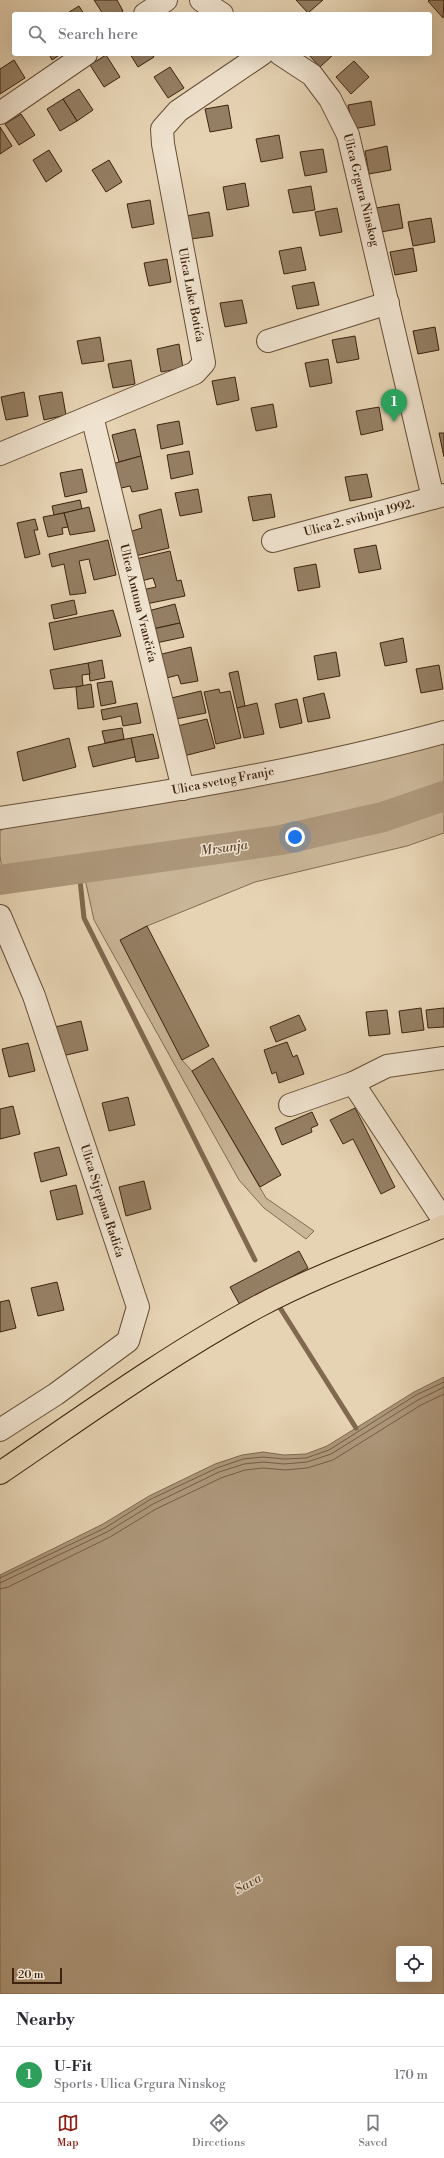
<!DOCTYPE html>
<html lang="en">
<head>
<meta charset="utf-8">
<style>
	body { margin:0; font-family:"Libre Bodoni",serif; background:#f2f2f3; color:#2b2b33 }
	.controls { position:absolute; right:12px; bottom:12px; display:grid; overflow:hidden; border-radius:4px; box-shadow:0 4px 16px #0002 }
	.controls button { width:36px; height:36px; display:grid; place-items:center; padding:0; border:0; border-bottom:1px solid #e1e1e2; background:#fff; color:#2b2b33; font:20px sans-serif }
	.scale { position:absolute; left:12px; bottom:10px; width:50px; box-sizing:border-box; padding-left:4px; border:2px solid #3d230e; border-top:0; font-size:11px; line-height:14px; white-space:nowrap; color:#3d230e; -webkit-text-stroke:3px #efe2ce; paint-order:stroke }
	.you { position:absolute; left:295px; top:837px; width:14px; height:14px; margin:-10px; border:3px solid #fff; border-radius:50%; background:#1a73e8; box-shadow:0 0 0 6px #1a73e833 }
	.badge { display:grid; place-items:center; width:26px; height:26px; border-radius:50%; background:#8f2418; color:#fff; font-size:13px; font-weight:700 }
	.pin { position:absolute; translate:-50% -33px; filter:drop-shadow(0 1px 2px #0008) }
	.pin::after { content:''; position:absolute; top:21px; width:14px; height:12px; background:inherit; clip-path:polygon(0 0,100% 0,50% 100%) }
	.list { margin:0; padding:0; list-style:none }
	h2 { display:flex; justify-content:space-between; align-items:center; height:52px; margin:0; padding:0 16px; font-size:17px }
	h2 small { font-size:13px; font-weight:400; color:#7c7c81 }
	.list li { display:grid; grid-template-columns:26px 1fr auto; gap:12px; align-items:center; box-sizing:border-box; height:56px; padding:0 16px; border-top:1px solid #e1e1e2 }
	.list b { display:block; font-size:15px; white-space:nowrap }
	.list p { margin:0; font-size:13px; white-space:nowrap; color:#7c7c81 }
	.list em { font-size:13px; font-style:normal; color:#7c7c81 }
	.icon { flex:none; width:22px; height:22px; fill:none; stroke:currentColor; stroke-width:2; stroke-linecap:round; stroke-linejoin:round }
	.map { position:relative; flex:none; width:444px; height:1994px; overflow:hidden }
	.search { position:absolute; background:#fff; box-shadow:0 4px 16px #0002; left:12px; right:12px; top:12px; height:44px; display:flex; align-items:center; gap:10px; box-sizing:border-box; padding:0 14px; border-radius:4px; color:#7c7c81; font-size:15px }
	.sheet { height:108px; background:#fff }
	nav { display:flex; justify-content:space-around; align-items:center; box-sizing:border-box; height:56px; border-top:1px solid #e1e1e2; background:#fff; font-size:11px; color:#7c7c81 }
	nav a { display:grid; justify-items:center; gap:2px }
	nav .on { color:#8f2418 }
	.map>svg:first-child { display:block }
	.green { fill:#c9b597; stroke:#836c52 }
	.water { fill:#ad977b; stroke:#80694f; fill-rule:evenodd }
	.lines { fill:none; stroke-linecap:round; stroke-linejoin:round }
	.shore { stroke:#755d44; stroke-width:1 }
	.stream { stroke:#80694f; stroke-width:5 }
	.river { stroke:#ad977b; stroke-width:30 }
	.building { fill:#957f64; stroke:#3d230e }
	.minor-casing { stroke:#674f37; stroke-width:24 }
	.major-casing { stroke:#3d230e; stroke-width:24 }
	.minor { stroke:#efe2ce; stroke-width:22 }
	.major { stroke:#e6d3b3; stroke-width:22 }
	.labels { text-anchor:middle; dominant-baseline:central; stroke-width:3; stroke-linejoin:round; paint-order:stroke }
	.street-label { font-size:12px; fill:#3d230e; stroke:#efe2ce }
	.water-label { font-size:13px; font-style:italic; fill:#5f462f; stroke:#efe2ce }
</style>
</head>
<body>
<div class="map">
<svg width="444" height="1994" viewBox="0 0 444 1994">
	<rect width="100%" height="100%" fill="#e6d3b3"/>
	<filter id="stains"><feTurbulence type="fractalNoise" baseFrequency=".005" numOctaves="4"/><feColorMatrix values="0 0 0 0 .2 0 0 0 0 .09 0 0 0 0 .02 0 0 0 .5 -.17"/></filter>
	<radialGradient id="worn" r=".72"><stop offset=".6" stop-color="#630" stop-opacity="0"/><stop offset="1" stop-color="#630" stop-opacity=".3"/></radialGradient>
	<g class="green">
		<polygon points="444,739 444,783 390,802 324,819 283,827 2,869 0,856 0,831 10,825"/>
		<polygon points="444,808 444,833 407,846 255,882 147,926 121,940 182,1060 192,1071 266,1198 314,1231 306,1239 264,1208 239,1180 94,920 85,879 168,868 338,839"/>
	</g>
	<path class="water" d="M444,1377V1994H0V1575L103,1524L149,1496L215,1464L242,1455L263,1452L284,1455L306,1454L327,1446L414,1392ZM399,1949H429V1979H399Z"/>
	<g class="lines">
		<g class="shore">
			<polyline points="0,1578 105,1528 151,1499 217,1468 243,1459 263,1457 284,1459 306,1458 329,1450 416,1395 444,1382"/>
			<polyline points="0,1583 107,1532 153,1504 219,1472 244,1464 263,1462 284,1464 307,1462 331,1454 418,1400 444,1387"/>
			<polyline points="0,1589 8,1587 110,1537 156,1509 221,1478 245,1470 263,1468 285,1470 307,1468 333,1460 421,1405 444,1394"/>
		</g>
		<g class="stream">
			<polyline points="79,870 84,918 255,1260"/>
			<polyline points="277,1303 356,1428"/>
		</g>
		<polyline class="river" points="0,880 281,840 383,817 444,796"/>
	</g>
	<g class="building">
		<polygon points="94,0 117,0 123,11 118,14 103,14"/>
		<polygon points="296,0 323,0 308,13"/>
		<polygon points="430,0 444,0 443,18 428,1"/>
		<polygon points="79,6 84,14 66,14"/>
		<polygon points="49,54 61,54 52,60"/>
		<polygon points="130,54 152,54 154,57 138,67"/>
		<polygon points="308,54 334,54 320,67"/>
		<polygon points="106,55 120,77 104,87 90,65"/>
		<polygon points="14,60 25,78 0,94 0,69"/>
		<polygon points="354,61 369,77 351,94 336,77"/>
		<polygon points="170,67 184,88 168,98 154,77"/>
		<polygon points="79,89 93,110 77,121 63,99"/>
		<polygon points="63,99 77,121 60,131 47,109"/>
		<polygon points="371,101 375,125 353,129 348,105"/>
		<polygon points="228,105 232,128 210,132 205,109"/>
		<polygon points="21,114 35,135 19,145 5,124"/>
		<polygon points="0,127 12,146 0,154"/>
		<polygon points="279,135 283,158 261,162 256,139"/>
		<polygon points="387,146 391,170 369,174 365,151"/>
		<polygon points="323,149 327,172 305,176 300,152"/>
		<polygon points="49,150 62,171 46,182 33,160"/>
		<polygon points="109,160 122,182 106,192 92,170"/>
		<polygon points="245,183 249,206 227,210 223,187"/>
		<polygon points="311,186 315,210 293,213 288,190"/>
		<polygon points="150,200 154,224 132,228 127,204"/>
		<polygon points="399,204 403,228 381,232 376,208"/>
		<polygon points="337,208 342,232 320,236 315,212"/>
		<polygon points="209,212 213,236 191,239 186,216"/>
		<polygon points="431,218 435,242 413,246 408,222"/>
		<polygon points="301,247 306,270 284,274 279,251"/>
		<polygon points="413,248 417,271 395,275 390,252"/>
		<polygon points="167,259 171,282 149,286 144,263"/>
		<polygon points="314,282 319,305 297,309 292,286"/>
		<polygon points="242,300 247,323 225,327 220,303"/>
		<polygon points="435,327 439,350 418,354 413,331"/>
		<polygon points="355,336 359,359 337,363 332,340"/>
		<polygon points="100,337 104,361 82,364 77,341"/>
		<polygon points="179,344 183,368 161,372 157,349"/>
		<polygon points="328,359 332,383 310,387 305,363"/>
		<polygon points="131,360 135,384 113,388 108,364"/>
		<polygon points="235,377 239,400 217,405 212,381"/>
		<polygon points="24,392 28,416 6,420 1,397"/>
		<polygon points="62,392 66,415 44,420 39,396"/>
		<polygon points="273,404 277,427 256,431 251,408"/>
		<polygon points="379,407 383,430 361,435 356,411"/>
		<polygon points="179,421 183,444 161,449 157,425"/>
		<polygon points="135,429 141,456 119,462 112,435"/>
		<polygon points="439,433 444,433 444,457"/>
		<polygon points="189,451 193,474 171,479 167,455"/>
		<polygon points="141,456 148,489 132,492 130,486 117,489 112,464"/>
		<polygon points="82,469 87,492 65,497 60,473"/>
		<polygon points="367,474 372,497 350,501 345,477"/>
		<polygon points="198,489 202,512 180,516 175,493"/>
		<polygon points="271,494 275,517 253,521 248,497"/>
		<polygon points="80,500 82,509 54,515 52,506"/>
		<polygon points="89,507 95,531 70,535 64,513"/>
		<polygon points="161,509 169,548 135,556 129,532 142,528 139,515"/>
		<polygon points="64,513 68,527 62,528 63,534 48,537 43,517"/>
		<polygon points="35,519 38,530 34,530 40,554 25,558 17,523"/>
		<polygon points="108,540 116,575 94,580 89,559 79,561 86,593 70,595 64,564 52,567 49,554"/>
		<polygon points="376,545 381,569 359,573 354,549"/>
		<polygon points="170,551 177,581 181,580 185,596 146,604 142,590 156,587 153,578 141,581 136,559"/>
		<polygon points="316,564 320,587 298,591 294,568"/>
		<polygon points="74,600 77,614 54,619 51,605"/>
		<polygon points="175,604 180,623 153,629 148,611"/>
		<polygon points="113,610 121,636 54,650 49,623"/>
		<polygon points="180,623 184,637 156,643 153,629"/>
		<polygon points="403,638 407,662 385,666 380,643"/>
		<polygon points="191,647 198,681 181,684 178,675 163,679 158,655"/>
		<polygon points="336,652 340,676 318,680 314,656"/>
		<polygon points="102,660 105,678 90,681 88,663"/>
		<polygon points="88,663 90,674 82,675 83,686 54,689 50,670"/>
		<polygon points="439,665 443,689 421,693 416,669"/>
		<polygon points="238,671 245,706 237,708 229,673"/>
		<polygon points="112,681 116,703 101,706 97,683"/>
		<polygon points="91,684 94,707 78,709 76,687"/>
		<polygon points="219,689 220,693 230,691 241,738 216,744 204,692"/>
		<polygon points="201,691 206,713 171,720 167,699"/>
		<polygon points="324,693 330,718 308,722 303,698"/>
		<polygon points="297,699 302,723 280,728 275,704"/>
		<polygon points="137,703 141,723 123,726 121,716 103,720 101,710"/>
		<polygon points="257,703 264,734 244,738 237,708"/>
		<polygon points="207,719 215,748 180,757 173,727"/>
		<polygon points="122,728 124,739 105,743 102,731"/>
		<polygon points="153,734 159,758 136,762 131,738"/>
		<polygon points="69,738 76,767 23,781 17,752"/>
		<polygon points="131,738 135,757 93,767 88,747"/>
		<polygon points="147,926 209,1046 182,1060 120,940"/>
		<polygon points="421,1008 424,1030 402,1033 399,1011"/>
		<polygon points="444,1008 444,1027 428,1028 426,1010"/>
		<polygon points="387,1010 390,1034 369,1036 366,1012"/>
		<polygon points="299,1015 306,1030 276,1042 270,1027"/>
		<polygon points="81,1021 88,1050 62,1056 55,1027"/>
		<polygon points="287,1042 293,1057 297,1055 304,1074 279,1083 276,1072 272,1074 264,1050"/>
		<polygon points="28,1043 35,1071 9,1077 2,1049"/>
		<polygon points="213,1058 281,1175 260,1187 192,1071"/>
		<polygon points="128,1097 135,1125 109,1131 102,1103"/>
		<polygon points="13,1106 20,1134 0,1139 0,1109"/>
		<polygon points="355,1108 395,1187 381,1194 353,1139 343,1144 330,1120"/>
		<polygon points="312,1112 318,1125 311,1128 312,1132 282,1145 275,1128"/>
		<polygon points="59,1147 67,1175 41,1182 34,1153"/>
		<polygon points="144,1181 151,1209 126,1216 119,1187"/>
		<polygon points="76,1185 83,1214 57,1220 50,1191"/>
		<polygon points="299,1251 308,1268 240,1305 230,1287"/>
		<polygon points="57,1282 64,1310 38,1316 31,1288"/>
		<polygon points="9,1300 16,1328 0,1332 0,1302"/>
	</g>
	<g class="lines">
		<defs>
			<g id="minor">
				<polyline points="201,0 222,14"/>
				<polyline points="145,14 166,0"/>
				<polyline points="280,54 312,75 330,99 348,135 433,498"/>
				<polyline points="0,113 86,54"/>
				<polyline points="268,341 388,303"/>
				<polyline points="92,416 183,789"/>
				<polyline points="0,454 195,373 204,363 163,144 162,129 178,111 262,54"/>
				<polyline points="273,541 444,495"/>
				<path d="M0,818C149,795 299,772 444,732"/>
				<polyline points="0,916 34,996 138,1307 128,1341 56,1394 0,1430"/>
				<polyline points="444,1058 387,1066 353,1083 444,1221"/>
				<polyline points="290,1105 353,1083"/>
			</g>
			<path id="major" d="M0,1473C84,1416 168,1355 257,1307C317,1275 382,1252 444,1226"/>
		</defs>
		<use href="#minor" class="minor-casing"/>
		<use href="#major" class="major-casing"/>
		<use href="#minor" class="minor"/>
		<use href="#major" class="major"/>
	</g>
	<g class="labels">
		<g class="street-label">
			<text transform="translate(361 190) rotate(76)">Ulica Grgura Ninskog</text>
			<text transform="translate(191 295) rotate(79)">Ulica Luke Botića</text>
			<text transform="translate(359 518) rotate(-15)">Ulica 2. svibnja 1992.</text>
			<text transform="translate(138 603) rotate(76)">Ulica Antuna Vrančića</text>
			<text transform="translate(223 781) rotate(-11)">Ulica svetog Franje</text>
			<text transform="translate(102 1201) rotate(72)">Ulica Stjepana Radića</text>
		</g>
		<g class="water-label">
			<text transform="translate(224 848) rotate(-8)">Mrsunja</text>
			<text transform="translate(248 1884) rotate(-29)">Sava</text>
		</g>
	</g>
	<rect width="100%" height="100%" filter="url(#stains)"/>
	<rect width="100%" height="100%" fill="url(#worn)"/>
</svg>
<div class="controls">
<button><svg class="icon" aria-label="locate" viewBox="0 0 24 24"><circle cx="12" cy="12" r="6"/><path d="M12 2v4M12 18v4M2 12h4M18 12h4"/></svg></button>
</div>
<div class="scale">20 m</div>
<div class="you"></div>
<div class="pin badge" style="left:394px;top:422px;background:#2e9e5b">1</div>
<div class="search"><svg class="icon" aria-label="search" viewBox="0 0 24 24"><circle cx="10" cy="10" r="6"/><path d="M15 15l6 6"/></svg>Search here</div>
</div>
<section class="sheet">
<h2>Nearby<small></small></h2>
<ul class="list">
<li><span class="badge" style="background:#2e9e5b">1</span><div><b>U-Fit</b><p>Sports · Ulica Grgura Ninskog</p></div><em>170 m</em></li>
</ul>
</section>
<nav>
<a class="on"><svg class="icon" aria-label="map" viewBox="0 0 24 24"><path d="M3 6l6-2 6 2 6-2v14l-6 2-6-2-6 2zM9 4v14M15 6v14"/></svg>Map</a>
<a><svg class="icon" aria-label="directions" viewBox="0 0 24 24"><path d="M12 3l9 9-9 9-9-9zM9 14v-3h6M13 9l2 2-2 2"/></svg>Directions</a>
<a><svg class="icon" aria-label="saved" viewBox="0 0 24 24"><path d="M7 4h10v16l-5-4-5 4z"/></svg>Saved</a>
</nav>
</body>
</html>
